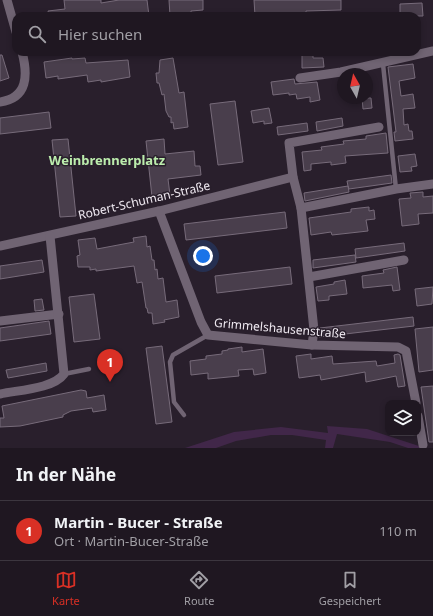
<!DOCTYPE html>
<html lang="de">
<head>
<meta charset="utf-8">
<style>
	body { margin:0; font-family:"Noto Sans",sans-serif; background:#2c242e; color:#f1f3f6 }
	.controls { position:absolute; right:12px; bottom:12px; display:grid; overflow:hidden; border-radius:8px; box-shadow:0 2px 6px #0003 }
	.controls button { width:36px; height:36px; display:grid; place-items:center; padding:0; border:0; border-bottom:1px solid #3c363f; background:#1f1721; color:#f1f3f6; font:20px sans-serif }
	.compass { position:absolute; left:337px; top:68px; width:36px; height:36px; border-radius:50%; background:#1f1721; box-shadow:0 2px 6px #0003; rotate:352deg }
	.you { position:absolute; left:203px; top:256px; width:14px; height:14px; margin:-10px; border:3px solid #fff; border-radius:50%; background:#1a73e8; box-shadow:0 0 0 6px #1a73e833 }
	.badge { display:grid; place-items:center; width:26px; height:26px; border-radius:50%; background:#d93025; color:#fff; font-size:13px; font-weight:700 }
	.pin { position:absolute; translate:-50% -33px; filter:drop-shadow(0 1px 2px #0008) }
	.pin::after { content:''; position:absolute; top:21px; width:14px; height:12px; background:inherit; clip-path:polygon(0 0,100% 0,50% 100%) }
	.list { margin:0; padding:0; list-style:none }
	h2 { display:flex; justify-content:space-between; align-items:center; height:52px; margin:0; padding:0 16px; font-size:17px }
	h2 small { font-size:13px; font-weight:400; color:#a19fa5 }
	.list li { display:grid; grid-template-columns:26px 1fr auto; gap:12px; align-items:center; box-sizing:border-box; height:60px; padding:0 16px; border-top:1px solid #3c363f }
	.list b { display:block; font-size:15px; white-space:nowrap }
	.list p { margin:0; font-size:13px; white-space:nowrap; color:#a19fa5 }
	.list em { font-size:13px; font-style:normal; color:#a19fa5 }
	.icon { flex:none; width:22px; height:22px; fill:none; stroke:currentColor; stroke-width:2; stroke-linecap:round; stroke-linejoin:round }
	.map { position:relative; flex:none; width:433px; height:448px; overflow:hidden }
	.search { position:absolute; background:#1f1721; box-shadow:0 2px 6px #0003; left:12px; right:12px; top:12px; height:44px; display:flex; align-items:center; gap:10px; box-sizing:border-box; padding:0 14px; border-radius:12px; color:#a19fa5; font-size:15px }
	.sheet { height:112px; background:#1f1721 }
	nav { display:flex; justify-content:space-around; align-items:center; box-sizing:border-box; height:56px; border-top:1px solid #3c363f; background:#1f1721; font-size:11px; color:#a19fa5 }
	nav a { display:grid; justify-items:center; gap:2px }
	nav .on { color:#d93025 }
	.map>svg:first-child { display:block }
	.green { fill:#412749 }
	.building { fill:#493e4c; stroke:#776b7a }
	.lines { fill:none; stroke-linecap:round; stroke-linejoin:round }
	.lane { stroke:#706473; stroke-width:4.5 }
	.street { stroke:#706473; stroke-width:9 }
	.labels { text-anchor:middle; dominant-baseline:central; stroke-width:3; stroke-linejoin:round; paint-order:stroke }
	.street-label { font-size:12px; fill:#efe9f1; stroke:#291f2c }
	.neighbourhood-label { font-size:13px; font-weight:bold; fill:#bcedad; stroke:#291f2c }
</style>
</head>
<body>
<div class="map">
<svg width="433" height="448" viewBox="0 0 433 448">
	<rect width="100%" height="100%" fill="#291f2c"/>
	<polygon class="green" points="327,426 367,429 425,448 408,448 390,442 337,434 333,448 325,448 326,440 292,435 271,435 236,441 216,448 185,448 234,432 281,427 328,433"/>
	<g class="building">
		<polygon points="64,0 101,0 101,3 119,0 147,0 149,16 49,16 48,11 65,9"/>
		<polygon points="169,0 203,0 203,10 191,11 191,16 170,16"/>
		<polygon points="254,0 341,0 341,10 306,11 306,16 255,16"/>
		<polygon points="422,3 423,16 400,16 400,4"/>
		<polygon points="0,55 2,55 9,78 0,81"/>
		<polygon points="302,55 313,55 313,58 323,58 324,67 302,68"/>
		<polygon points="72,58 72,59 85,58 86,63 128,60 130,77 101,82 101,80 88,82 87,75 58,79 58,76 46,78 44,62"/>
		<polygon points="173,58 179,93 184,92 188,127 174,129 173,122 171,123 171,117 169,117 166,111 164,94 162,95 159,83 157,83 156,73 159,73 160,60"/>
		<polygon points="413,64 415,78 399,81 401,96 413,94 415,108 403,109 404,125 408,124 409,131 412,131 413,139 395,141 394,132 396,132 388,67"/>
		<polygon points="294,79 295,84 317,82 320,100 310,102 310,97 297,99 296,94 289,95 289,93 273,95 271,82"/>
		<polygon points="362,98 371,98 372,108 363,109"/>
		<polygon points="235,101 243,162 218,165 210,104"/>
		<polygon points="269,108 272,123 264,124 264,121 253,123 251,111"/>
		<polygon points="49,112 51,128 0,134 0,118"/>
		<polygon points="342,118 343,126 317,131 316,122"/>
		<polygon points="307,123 308,131 278,135 277,127"/>
		<polygon points="386,133 388,153 345,156 346,163 331,165 331,162 311,164 311,170 304,171 302,152 322,150 321,147 344,144 343,141 366,139 366,136"/>
		<polygon points="68,139 76,216 60,217 52,140"/>
		<polygon points="164,139 165,154 194,151 195,166 200,166 201,175 168,179 170,195 152,197 146,141"/>
		<polygon points="415,154 417,166 411,167 412,171 400,172 398,156"/>
		<polygon points="391,175 392,183 349,189 348,186 349,192 305,201 304,193 348,186 347,181"/>
		<polygon points="423,192 423,197 433,196 433,213 418,214 419,224 402,226 399,199 411,198 410,193"/>
		<polygon points="369,207 369,211 374,210 375,219 366,220 368,231 332,235 331,232 311,235 309,218 351,212 351,209"/>
		<polygon points="285,212 287,228 186,240 184,224"/>
		<polygon points="146,236 147,247 150,246 152,260 154,260 155,270 157,269 158,279 163,278 166,302 177,300 179,317 164,320 165,322 153,324 152,313 148,313 147,308 146,308 142,282 137,283 134,266 96,271 96,269 90,270 90,267 78,267 77,256 80,255 78,240 95,238 97,249 134,242 133,238"/>
		<polygon points="404,243 405,251 356,258 355,249"/>
		<polygon points="355,255 356,262 313,268 313,260"/>
		<polygon points="42,260 44,272 0,279 0,266"/>
		<polygon points="290,267 292,284 217,293 215,276"/>
		<polygon points="397,267 400,290 393,291 392,285 363,288 362,276 384,273 383,270"/>
		<polygon points="345,280 347,294 329,296 329,300 318,301 316,287 334,284 334,282"/>
		<polygon points="433,287 432,304 417,306 415,289"/>
		<polygon points="94,294 100,339 74,342 69,297"/>
		<polygon points="42,299 44,310 35,311 34,300"/>
		<polygon points="413,317 414,326 319,337 320,328"/>
		<polygon points="49,321 51,334 0,341 0,328"/>
		<polygon points="433,327 433,370 419,372 415,329"/>
		<polygon points="162,346 172,422 156,424 146,348"/>
		<polygon points="242,347 242,352 263,349 266,373 254,375 253,369 238,370 239,376 208,379 208,373 191,375 190,361 206,359 206,356 222,354 222,351 228,350 228,349"/>
		<polygon points="311,354 311,359 332,356 333,364 376,361 377,366 395,363 394,355 398,354 400,355 405,386 398,387 396,376 366,382 365,372 321,380 320,375 299,378 296,356"/>
		<polygon points="46,363 47,371 8,378 6,370"/>
		<polygon points="433,386 433,442 429,442 421,387"/>
		<polygon points="81,390 86,391 87,398 104,395 106,410 93,412 92,408 71,411 63,415 63,417 20,426 0,427 0,418 4,418 2,406"/>
	</g>
	<g class="lines">
		<g class="lane">
			<polyline points="383,64 396,189"/>
			<polyline points="64,374 89,369"/>
			<polyline points="184,415 174,402 170,362 173,355 208,335"/>
		</g>
		<g class="street">
			<polyline points="7,0 16,32"/>
			<polyline points="300,78 341,72 433,51"/>
			<path d="M0,102C28,98 28,75 22,52"/>
			<polyline points="301,208 396,189 433,184"/>
			<polyline points="159,211 201,322 208,335 312,345 398,347 406,351 416,403"/>
			<polyline points="0,246 159,211 293,177"/>
			<polyline points="309,277 404,260"/>
			<polyline points="0,321 59,314"/>
			<polyline points="312,345 314,330 301,208 293,177 289,143 379,127"/>
			<path d="M0,394C18,390 53,389 64,374L50,236"/>
			<polyline points="418,416 423,445"/>
		</g>
	</g>
	<g class="labels">
		<g class="street-label">
			<text transform="translate(144 200) rotate(-13)">Robert-Schuman-Straße</text>
			<text transform="translate(280 328) rotate(5)">Grimmelshausenstraße</text>
		</g>
		<g class="neighbourhood-label">
			<text x="107" y="160">Weinbrennerplatz</text>
		</g>
	</g>
</svg>
<div class="controls">
<button><svg class="icon" aria-label="layers" viewBox="0 0 24 24"><path d="M12 4l9 5-9 5-9-5zM3 14l9 5 9-5"/></svg></button>
</div>
<svg class="compass" viewBox="-18 -18 36 36"><path d="M0-13l5 13h-10z" fill="#e53935"/><path d="M0 13l5-13h-10z" fill="#a19fa5"/></svg>
<div class="you"></div>
<div class="pin badge" style="left:110px;top:382px">1</div>
<div class="search"><svg class="icon" aria-label="search" viewBox="0 0 24 24"><circle cx="10" cy="10" r="6"/><path d="M15 15l6 6"/></svg>Hier suchen</div>
</div>
<section class="sheet">
<h2>In der Nähe<small></small></h2>
<ul class="list">
<li><span class="badge">1</span><div><b>Martin - Bucer - Straße</b><p>Ort · Martin-Bucer-Straße</p></div><em>110 m</em></li>
</ul>
</section>
<nav>
<a class="on"><svg class="icon" aria-label="map" viewBox="0 0 24 24"><path d="M3 6l6-2 6 2 6-2v14l-6 2-6-2-6 2zM9 4v14M15 6v14"/></svg>Karte</a>
<a><svg class="icon" aria-label="directions" viewBox="0 0 24 24"><path d="M12 3l9 9-9 9-9-9zM9 14v-3h6M13 9l2 2-2 2"/></svg>Route</a>
<a><svg class="icon" aria-label="saved" viewBox="0 0 24 24"><path d="M7 4h10v16l-5-4-5 4z"/></svg>Gespeichert</a>
</nav>
</body>
</html>
